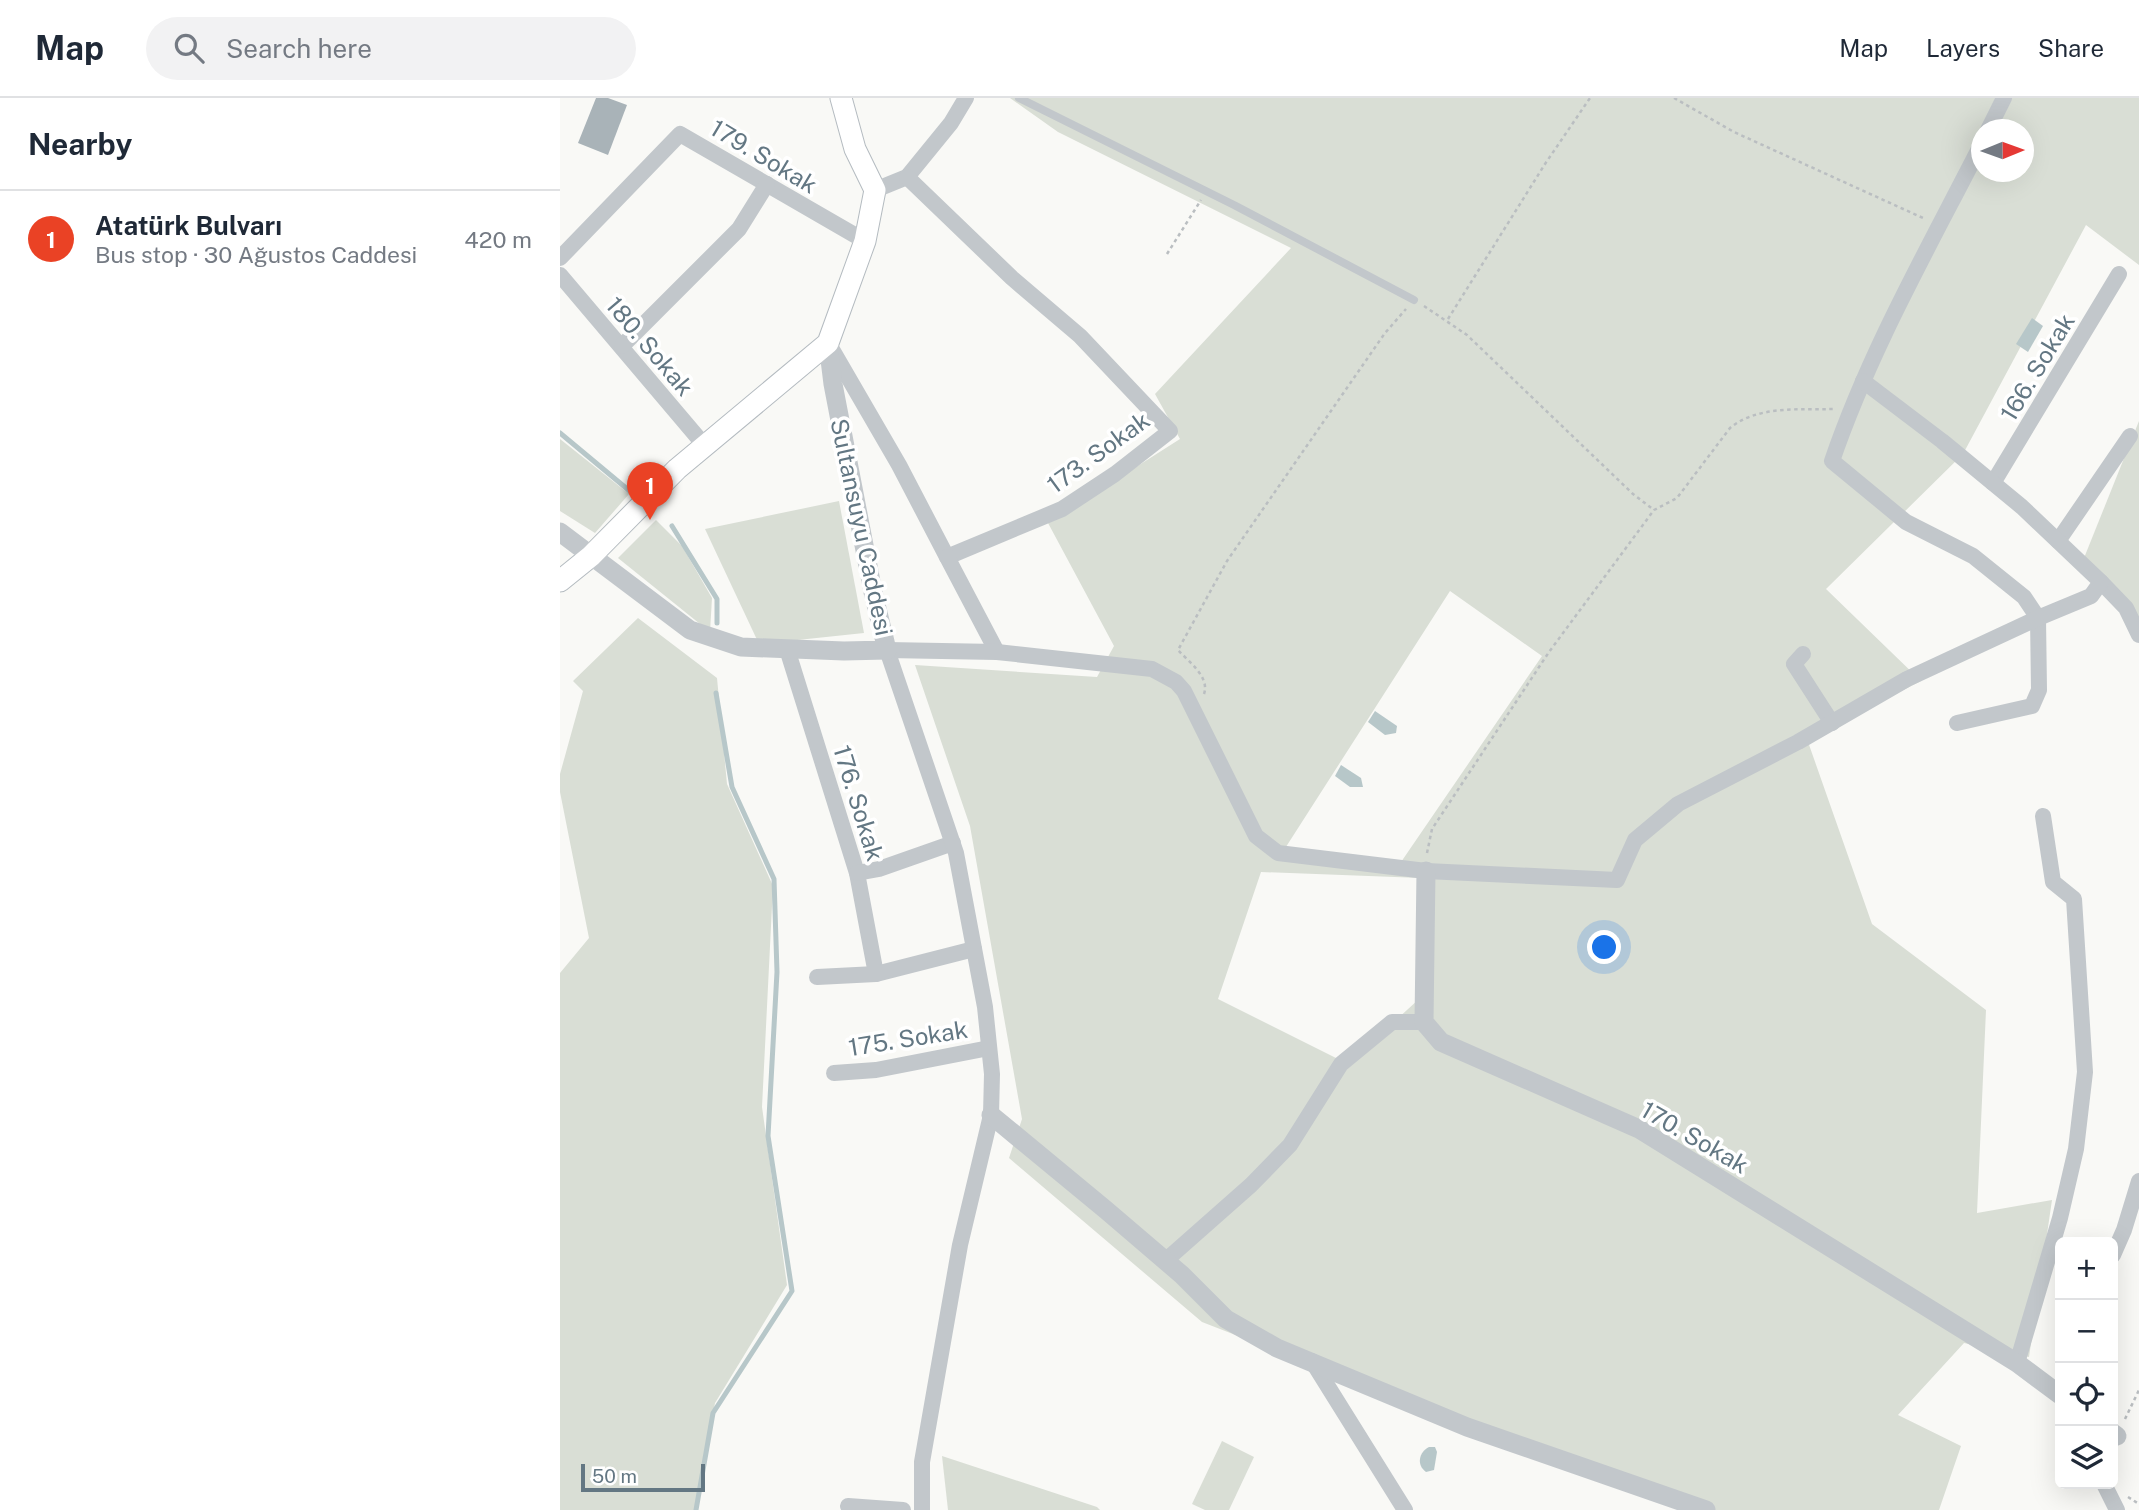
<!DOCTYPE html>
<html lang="en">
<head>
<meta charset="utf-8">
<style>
	body { margin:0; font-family:"Public Sans",sans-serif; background:#f2f2f3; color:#1f2937 }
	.controls { position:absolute; right:21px; bottom:21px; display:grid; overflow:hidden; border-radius:10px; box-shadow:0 7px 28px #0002 }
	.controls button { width:63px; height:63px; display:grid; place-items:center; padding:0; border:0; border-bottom:2px solid #e0e1e3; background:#fff; color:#1f2937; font:35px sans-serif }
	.compass { position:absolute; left:1411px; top:21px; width:63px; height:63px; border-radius:50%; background:#fff; box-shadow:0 7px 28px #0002; rotate:89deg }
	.scale { position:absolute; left:21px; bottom:18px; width:124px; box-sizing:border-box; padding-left:7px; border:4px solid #637783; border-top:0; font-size:19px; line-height:24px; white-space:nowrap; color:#637783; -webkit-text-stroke:5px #fff; paint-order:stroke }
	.you { position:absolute; left:1045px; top:850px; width:24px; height:24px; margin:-18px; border:5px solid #fff; border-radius:50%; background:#1a73e8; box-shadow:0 0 0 10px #1a73e833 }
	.badge { display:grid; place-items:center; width:46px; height:46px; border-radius:50%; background:#ea4225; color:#fff; font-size:23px; font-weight:700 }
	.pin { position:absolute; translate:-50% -58px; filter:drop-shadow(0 2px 4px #0008) }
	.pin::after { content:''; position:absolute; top:37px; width:24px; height:21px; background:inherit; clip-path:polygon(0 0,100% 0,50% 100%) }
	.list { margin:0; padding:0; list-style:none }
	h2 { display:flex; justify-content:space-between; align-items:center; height:91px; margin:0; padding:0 28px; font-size:30px }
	h2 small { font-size:23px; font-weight:400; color:#747a83 }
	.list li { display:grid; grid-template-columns:46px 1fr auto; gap:21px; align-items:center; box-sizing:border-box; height:98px; padding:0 28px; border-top:2px solid #e0e1e3 }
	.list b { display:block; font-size:26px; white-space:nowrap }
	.list p { margin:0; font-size:23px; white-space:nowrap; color:#747a83 }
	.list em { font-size:23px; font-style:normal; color:#747a83 }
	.icon { flex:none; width:38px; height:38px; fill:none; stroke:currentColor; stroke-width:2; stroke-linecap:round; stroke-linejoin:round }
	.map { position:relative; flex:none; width:1579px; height:1412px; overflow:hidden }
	header { display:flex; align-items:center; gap:42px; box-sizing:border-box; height:98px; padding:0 35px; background:#fff; border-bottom:2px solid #e0e1e3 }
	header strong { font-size:33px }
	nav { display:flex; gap:38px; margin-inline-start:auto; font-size:24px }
	.search { width:490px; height:63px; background:#f2f2f3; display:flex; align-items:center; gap:18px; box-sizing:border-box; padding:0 24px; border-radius:38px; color:#747a83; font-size:26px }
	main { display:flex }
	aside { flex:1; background:#fff }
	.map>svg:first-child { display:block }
	.green { fill:#d9ded5; fill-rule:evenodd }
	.water { fill:#b7c7c9 }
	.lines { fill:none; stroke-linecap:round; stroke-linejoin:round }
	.stream { stroke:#b7c7c9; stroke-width:5 }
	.building { fill:#a9b3b8 }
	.secondary-casing { stroke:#b4bbc0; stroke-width:23 }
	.path { stroke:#babec1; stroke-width:2.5; stroke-dasharray:3.5 3.5; stroke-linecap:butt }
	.service { stroke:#c2c7cb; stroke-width:8 }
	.minor { stroke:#c2c7cb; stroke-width:16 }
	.tertiary { stroke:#c2c7cb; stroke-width:19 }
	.secondary { stroke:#fff; stroke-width:21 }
	.labels { text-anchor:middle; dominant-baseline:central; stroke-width:7; stroke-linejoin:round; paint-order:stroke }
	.street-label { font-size:24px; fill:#637783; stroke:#fff }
</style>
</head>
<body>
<header>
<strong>Map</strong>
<div class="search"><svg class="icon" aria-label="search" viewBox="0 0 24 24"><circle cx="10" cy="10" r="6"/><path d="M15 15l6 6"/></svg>Search here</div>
<nav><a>Map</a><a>Layers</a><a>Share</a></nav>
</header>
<main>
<aside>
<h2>Nearby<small></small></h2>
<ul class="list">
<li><span class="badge">1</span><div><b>Atatürk Bulvarı</b><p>Bus stop · 30 Ağustos Caddesi</p></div><em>420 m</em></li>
</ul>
</aside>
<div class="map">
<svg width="1579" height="1412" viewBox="0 0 1579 1412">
	<rect width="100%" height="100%" fill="#f9f9f6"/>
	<g class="green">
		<path d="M450,0H1579V167L1526,127L1403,356L1266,491L1361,583L1247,641L1312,826L1426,912L1417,1115L1492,1102L1469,1259L1404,1245L1338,1317L1401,1348L1379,1412H1123L642,1224L449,1060L462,1021L410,728L355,567L537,579L554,548L488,425L620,341L595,296L731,150L498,34ZM1422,32H1464V74H1422ZM890,493L982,558L839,767L724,752ZM701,774L861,780L859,901L788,966L658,901Z"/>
		<polygon points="1579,323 1579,535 1524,460"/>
		<polygon points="0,341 69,396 35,435 0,413"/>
		<polygon points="279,403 304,535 199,546 145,431"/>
		<polygon points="96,422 122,448 152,500 150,534 58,460"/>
		<polygon points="78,520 157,580 167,686 213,788 202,1009 227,1187 155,1305 135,1412 0,1412 0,875 29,840 0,694 0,676 23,593 13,583"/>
		<polygon points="662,1343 694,1359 669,1412 645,1412 632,1406"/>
		<polygon points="382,1358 537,1409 540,1412 388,1412"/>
	</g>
	<g class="water">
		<polygon points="1472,220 1483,228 1468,254 1456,246"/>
		<polygon points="815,613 837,628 836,635 825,637 808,624"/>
		<polygon points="781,667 801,680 803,689 790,689 775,678"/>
		<path d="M869,1349H875L877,1354L874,1372L866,1374C856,1367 859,1354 869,1349Z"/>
	</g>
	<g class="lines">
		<g class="stream">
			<polyline points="0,335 72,395"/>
			<polyline points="112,428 157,501 157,525"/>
			<polyline points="136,1412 153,1315 232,1193 208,1038 217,874 214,781 172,689 156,595"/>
		</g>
	</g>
	<polygon class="building" points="36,0 48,0 67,7 48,57 18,45"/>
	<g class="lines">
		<defs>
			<polyline id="secondary" points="0,483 31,458 117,371 268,245 305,143 315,92 295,51 281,0"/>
		</defs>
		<use href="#secondary" class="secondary-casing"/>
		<g class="path">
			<polyline points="1114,0 1174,34 1363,120"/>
			<polyline points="607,156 641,102"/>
			<polyline points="864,208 907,237 1073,396 1094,412"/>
			<polyline points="888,221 985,66 1030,0"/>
			<path d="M644,596C650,579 629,564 618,552L667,463L825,235L846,211"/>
			<path d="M867,755L872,731L989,554L1094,412L1117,400L1170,330C1198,307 1240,312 1275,311"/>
			<polyline points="1565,1321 1579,1292"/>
			<polyline points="1568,1399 1579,1406"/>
		</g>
		<polyline class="service" points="459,0 674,107 854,202"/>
		<g class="minor">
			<polyline points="1428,32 1444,0"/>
			<polyline points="315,92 347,79 391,25 406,0"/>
			<polyline points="0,160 120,36 305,143"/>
			<polyline points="0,177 145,348"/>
			<polyline points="62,248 179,131 207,86"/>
			<polyline points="270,248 339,367 387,459 502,411 555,376 610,333 520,238 452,180 347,79"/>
			<polyline points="1433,385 1559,176"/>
			<polyline points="1498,443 1570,338"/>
			<polyline points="387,459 437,554"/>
			<polyline points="1541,484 1566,510 1579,537"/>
			<polyline points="227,551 297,775 316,876"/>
			<polyline points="1243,556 1234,566 1272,625"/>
			<path d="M1397,625L1472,608L1479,592L1478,520L1464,499L1413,458L1346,424L1272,363C1310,252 1369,149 1422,45"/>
			<polyline points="297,775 319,771 393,745"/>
			<polyline points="257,879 316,876 414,851"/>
			<polyline points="274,975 316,972 429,950"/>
			<polyline points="1553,1157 1564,1132 1579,1083"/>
			<polyline points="605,1163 691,1087 730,1047 781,966 832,924 864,924"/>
			<polyline points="752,1263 845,1412"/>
			<polyline points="1457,1265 1500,1120 1516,1051 1525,974 1514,801 1493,784 1483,718"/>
			<polyline points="1544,1386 1557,1412"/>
			<polyline points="288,1408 343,1412"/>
			<polyline points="362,1412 362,1364 400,1147 431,1017 432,976 425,909 396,755 327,552 437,554 592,571 616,584 624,593 696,738 718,755 866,773 1057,782 1075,742 1118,706 1238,644 1347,581 1478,520 1531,498 1541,484 1462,409 1382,343 1303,283"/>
		</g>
		<g class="tertiary">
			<polyline points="0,434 130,532 181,549 284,553 327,552 313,494 273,286 268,245"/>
			<polyline points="866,773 864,924 881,944 1079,1031 1457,1265 1500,1297"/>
			<polyline points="431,1017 546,1112 622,1177 666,1221 717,1250 907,1329 1146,1412"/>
			<polyline points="1553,1335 1557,1338"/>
		</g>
		<use href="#secondary" class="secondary"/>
	</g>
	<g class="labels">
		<g class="street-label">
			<text transform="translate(204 58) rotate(31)">179. Sokak</text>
			<text transform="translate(90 248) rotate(50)">180. Sokak</text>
			<text transform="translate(1477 269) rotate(-59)">166. Sokak</text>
			<text transform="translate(538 354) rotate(-36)">173. Sokak</text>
			<text transform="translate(302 429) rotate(78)">Sultansuyu Caddesi</text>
			<text transform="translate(299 705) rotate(73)">176. Sokak</text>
			<text transform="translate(348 940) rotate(-9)">175. Sokak</text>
			<text transform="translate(1135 1039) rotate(30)">170. Sokak</text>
		</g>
	</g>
</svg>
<div class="controls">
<button>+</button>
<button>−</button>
<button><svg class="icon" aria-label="locate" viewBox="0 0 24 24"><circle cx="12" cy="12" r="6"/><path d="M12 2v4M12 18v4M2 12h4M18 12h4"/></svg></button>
<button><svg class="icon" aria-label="layers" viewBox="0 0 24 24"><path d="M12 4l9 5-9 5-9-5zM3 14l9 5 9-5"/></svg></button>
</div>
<svg class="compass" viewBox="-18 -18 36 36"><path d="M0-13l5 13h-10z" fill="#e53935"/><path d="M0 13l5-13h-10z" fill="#747a83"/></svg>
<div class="scale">50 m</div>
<div class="you"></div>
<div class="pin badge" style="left:90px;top:422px">1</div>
</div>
</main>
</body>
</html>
